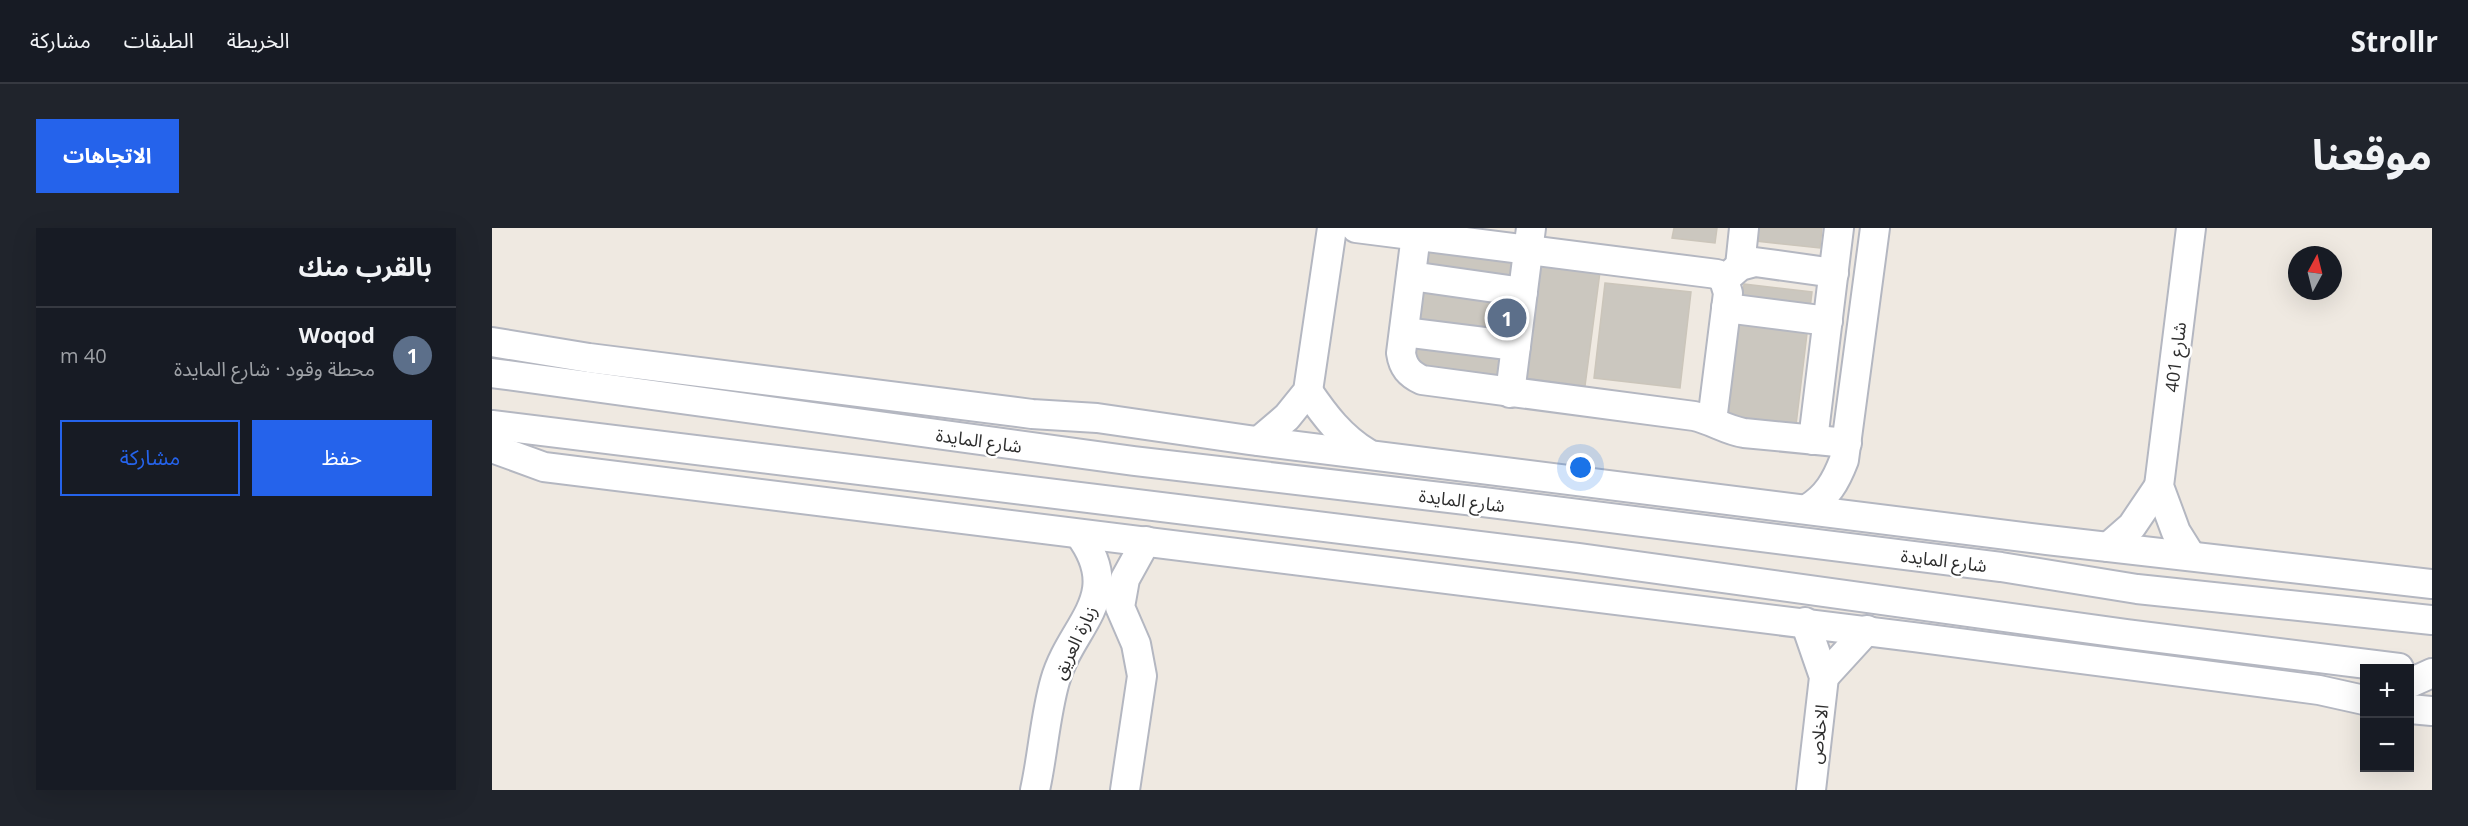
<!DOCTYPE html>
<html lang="ar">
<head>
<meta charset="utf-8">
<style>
	body { margin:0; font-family:"Open Sans","Noto Sans Arabic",sans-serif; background:#20242c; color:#f1f3f6; direction:rtl }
	.controls { position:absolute; right:18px; bottom:18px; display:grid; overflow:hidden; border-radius:0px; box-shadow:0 6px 24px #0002 }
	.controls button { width:54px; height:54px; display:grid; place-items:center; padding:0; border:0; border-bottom:2px solid #363941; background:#171b24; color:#f1f3f6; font:30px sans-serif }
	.compass { position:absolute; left:1796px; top:18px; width:54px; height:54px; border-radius:50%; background:#171b24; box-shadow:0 6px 24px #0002; rotate:7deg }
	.you { position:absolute; left:1089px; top:240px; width:21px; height:21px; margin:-15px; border:4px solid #fff; border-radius:50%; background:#1a73e8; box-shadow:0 0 0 9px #1a73e833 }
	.badge { display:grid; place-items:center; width:39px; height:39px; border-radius:50%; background:#2563eb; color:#fff; font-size:20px; font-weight:700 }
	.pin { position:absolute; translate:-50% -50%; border:3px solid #fff; box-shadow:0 2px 6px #0006 }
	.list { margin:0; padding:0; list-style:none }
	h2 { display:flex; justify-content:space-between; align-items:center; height:78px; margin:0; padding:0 24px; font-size:26px }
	h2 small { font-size:20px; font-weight:400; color:#9ea1a6 }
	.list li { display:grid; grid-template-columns:39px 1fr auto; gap:18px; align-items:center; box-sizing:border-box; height:96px; padding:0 24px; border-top:2px solid #363941 }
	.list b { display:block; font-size:22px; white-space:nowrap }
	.list p { margin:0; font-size:20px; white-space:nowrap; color:#9ea1a6 }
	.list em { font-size:20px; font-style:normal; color:#9ea1a6 }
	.actions { display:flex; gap:12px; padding:18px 24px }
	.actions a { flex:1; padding:14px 0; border:2px solid #2563eb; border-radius:0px; text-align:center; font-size:21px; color:#2563eb }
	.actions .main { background:#2563eb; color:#fff }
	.map { position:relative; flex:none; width:1940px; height:562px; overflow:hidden; direction:ltr; border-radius:0px }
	header { display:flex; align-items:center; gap:36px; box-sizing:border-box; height:84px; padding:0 30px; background:#171b24; border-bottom:2px solid #363941 }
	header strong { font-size:28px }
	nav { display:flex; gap:33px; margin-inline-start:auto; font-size:21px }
	.intro { display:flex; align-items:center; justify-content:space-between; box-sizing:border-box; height:144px; padding:0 36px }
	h1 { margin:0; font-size:42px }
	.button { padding:15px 27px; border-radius:0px; background:#2563eb; color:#fff; font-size:21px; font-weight:700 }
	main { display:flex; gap:36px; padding:0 36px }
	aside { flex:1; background:#171b24; border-radius:0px; box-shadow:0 6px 24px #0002 }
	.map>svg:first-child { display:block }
	.building { fill:#cbc7bf; stroke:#cbc5ba; stroke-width:1.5 }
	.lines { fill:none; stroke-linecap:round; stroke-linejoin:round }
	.minor-casing { stroke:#b4b7c1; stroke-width:32 }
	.minor { stroke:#fff; stroke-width:28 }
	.labels { text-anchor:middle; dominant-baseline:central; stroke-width:5; stroke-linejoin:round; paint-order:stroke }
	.street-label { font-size:18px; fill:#2e2e2e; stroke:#fff }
</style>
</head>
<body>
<header>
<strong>Strollr</strong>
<nav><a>الخريطة</a><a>الطبقات</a><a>مشاركة</a></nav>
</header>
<div class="intro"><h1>موقعنا</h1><a class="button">الاتجاهات</a></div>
<main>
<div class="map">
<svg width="1940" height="562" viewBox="0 0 1940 562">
	<rect width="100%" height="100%" fill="#efe9e1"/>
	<g class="building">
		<polygon points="1182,0 1225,0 1223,15 1180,10"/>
		<polygon points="1266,0 1330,0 1328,20 1264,13"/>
		<polygon points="936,22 1108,44 1093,158 922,136"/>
		<polygon points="1113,55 1199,64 1188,160 1102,150"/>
		<polygon points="1252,56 1320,64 1304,197 1236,189"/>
	</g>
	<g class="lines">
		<defs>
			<g id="minor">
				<polyline points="864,0 1225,46 1232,52 1236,65 1220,193"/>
				<path d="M924,7L909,125C911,139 917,146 930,152L1202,188C1220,192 1234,202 1252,205L1355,215"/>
				<polyline points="1248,38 1252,0"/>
				<polyline points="919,48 1031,64"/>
				<polyline points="1232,52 1248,38 1263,34 1342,45"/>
				<polyline points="1234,80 1336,93"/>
				<polyline points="912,104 1024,118"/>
				<polyline points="0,114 97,130 540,186 605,190 757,212 1555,312 1940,356"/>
				<polyline points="0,145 642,233 991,274 1509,339 1645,361 1940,392"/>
				<path d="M816,163C833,188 849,209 875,225"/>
				<polyline points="1018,165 1039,0"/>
				<polyline points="0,197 1086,330 1635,406 1907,440"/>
				<polyline points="1321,212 1347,0"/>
				<polyline points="767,213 795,189 816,163 840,0"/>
				<path d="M0,220L52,239C644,313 1236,383 1827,462L1872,472"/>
				<path d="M1315,281C1335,269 1344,253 1352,232L1383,0"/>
				<polyline points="1616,319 1640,298 1667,258"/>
				<polyline points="1699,328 1684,304 1667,258 1699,0"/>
				<polyline points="1313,394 1332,449 1319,562"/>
				<polyline points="1332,449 1375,402"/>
				<polyline points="1918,455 1940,445"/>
				<polyline points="1918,481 1940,483"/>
				<path d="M543,562C551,526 553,488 563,453C579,396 634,369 587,306"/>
				<polyline points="633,562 650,448 644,416 628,379 633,351 654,313"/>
			</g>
		</defs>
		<use href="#minor" class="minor-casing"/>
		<use href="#minor" class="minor"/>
	</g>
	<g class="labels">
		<g class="street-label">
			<text transform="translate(1683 129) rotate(-83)">شارع 401</text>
			<text transform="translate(487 212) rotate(8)">شارع المايدة</text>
			<text transform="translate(970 272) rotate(7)">شارع المايدة</text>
			<text transform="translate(1452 332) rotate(7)">شارع المايدة</text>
			<text transform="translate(582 414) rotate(-64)">زبارة العريق</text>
			<text transform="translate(1326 506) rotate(-83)">الاخلاص</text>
		</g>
	</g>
</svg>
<div class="controls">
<button>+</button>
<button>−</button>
</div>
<svg class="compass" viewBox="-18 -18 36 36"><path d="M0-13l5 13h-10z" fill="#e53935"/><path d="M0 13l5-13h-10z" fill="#9ea1a6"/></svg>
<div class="you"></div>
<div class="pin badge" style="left:1015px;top:90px;background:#5c6f8a">1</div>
</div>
<aside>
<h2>بالقرب منك<small></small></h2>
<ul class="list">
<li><span class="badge" style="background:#5c6f8a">1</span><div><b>Woqod</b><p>محطة وقود · شارع المايدة</p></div><em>40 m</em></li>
</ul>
<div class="actions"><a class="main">حفظ</a><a>مشاركة</a></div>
</aside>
</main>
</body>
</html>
